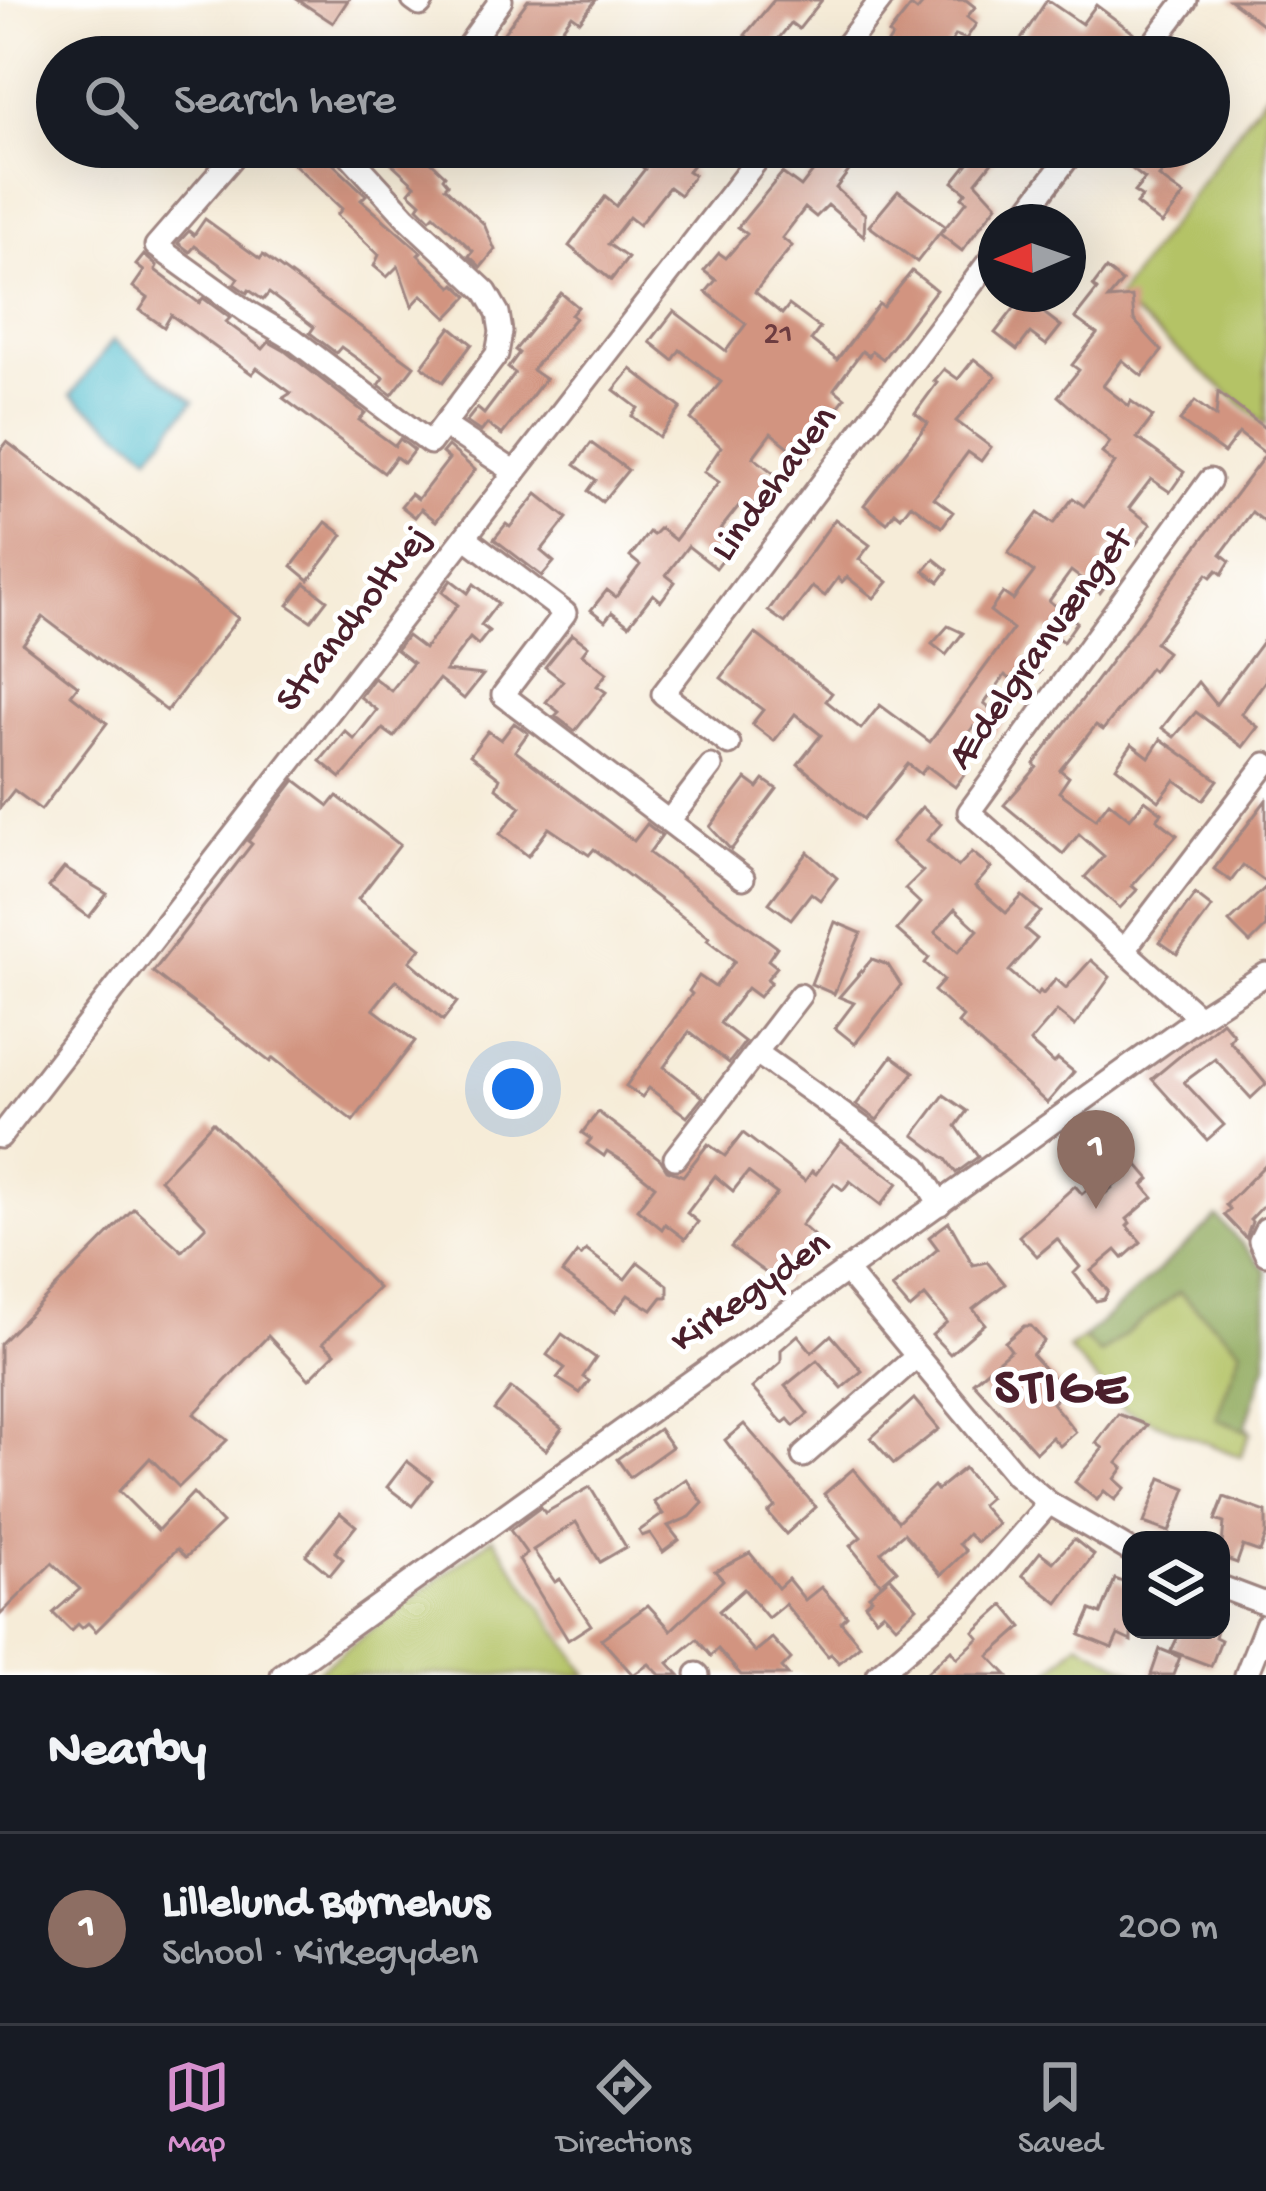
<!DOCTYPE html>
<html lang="en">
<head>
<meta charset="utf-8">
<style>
	body { margin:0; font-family:"Gochi Hand",sans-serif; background:#242831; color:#f1f3f6 }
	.controls { position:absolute; right:36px; bottom:36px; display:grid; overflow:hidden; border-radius:24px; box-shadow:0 12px 48px #0002 }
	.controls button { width:108px; height:108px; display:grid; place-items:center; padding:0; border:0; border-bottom:3px solid #363941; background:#171b24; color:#f1f3f6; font:60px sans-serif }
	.compass { position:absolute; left:978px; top:204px; width:108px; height:108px; border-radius:50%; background:#171b24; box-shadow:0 12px 48px #0002; rotate:268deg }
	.you { position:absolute; left:513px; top:1089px; width:42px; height:42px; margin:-30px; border:9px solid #fff; border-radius:50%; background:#1a73e8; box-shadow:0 0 0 18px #1a73e833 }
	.badge { display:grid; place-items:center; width:78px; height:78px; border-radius:50%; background:#d690ce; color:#fff; font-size:39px; font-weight:700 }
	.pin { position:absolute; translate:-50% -99px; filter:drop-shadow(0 3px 6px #0008) }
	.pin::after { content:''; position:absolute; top:63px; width:42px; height:36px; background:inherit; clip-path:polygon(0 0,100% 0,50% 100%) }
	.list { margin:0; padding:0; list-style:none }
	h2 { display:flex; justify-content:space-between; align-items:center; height:156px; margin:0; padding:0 48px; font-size:51px }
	h2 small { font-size:39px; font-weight:400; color:#9ea1a6 }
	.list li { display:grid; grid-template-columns:78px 1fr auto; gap:36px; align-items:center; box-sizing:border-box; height:192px; padding:0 48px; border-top:3px solid #363941 }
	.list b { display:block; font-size:45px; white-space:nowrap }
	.list p { margin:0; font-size:39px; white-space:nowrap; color:#9ea1a6 }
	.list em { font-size:39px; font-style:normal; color:#9ea1a6 }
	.icon { flex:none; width:66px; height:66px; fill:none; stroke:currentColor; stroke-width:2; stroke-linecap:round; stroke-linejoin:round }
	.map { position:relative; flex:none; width:1266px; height:1675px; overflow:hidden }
	.search { position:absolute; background:#171b24; box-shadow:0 12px 48px #0002; left:36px; right:36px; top:36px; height:132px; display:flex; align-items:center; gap:30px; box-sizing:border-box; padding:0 42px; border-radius:66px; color:#9ea1a6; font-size:45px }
	.sheet { height:348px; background:#171b24 }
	nav { display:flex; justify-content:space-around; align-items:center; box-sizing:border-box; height:168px; border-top:3px solid #363941; background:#171b24; font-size:33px; color:#9ea1a6 }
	nav a { display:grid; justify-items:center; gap:6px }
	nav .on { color:#d690ce }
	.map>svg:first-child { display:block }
	.green { fill:#b4c366; stroke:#7f7148; stroke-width:3 }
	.forest { fill:#8fa95b; stroke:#6c6443; stroke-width:3 }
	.water { fill:#53bece; stroke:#4e6e7c; stroke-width:3 }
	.building { fill:#d29480; fill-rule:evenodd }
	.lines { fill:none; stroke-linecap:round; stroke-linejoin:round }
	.minor-casing { stroke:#a08682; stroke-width:27 }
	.minor { stroke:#fff; stroke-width:21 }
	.labels { text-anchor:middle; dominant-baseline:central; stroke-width:10; stroke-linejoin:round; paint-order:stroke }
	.number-label { font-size:33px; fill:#6c3c40 }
	.street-label { font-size:39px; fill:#4a1f2b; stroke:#fff }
	.district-label { font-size:51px; font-weight:bold; letter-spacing:3px; fill:#4a1f2b; stroke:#fff }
</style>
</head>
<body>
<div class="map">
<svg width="1266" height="1675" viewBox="0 0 1266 1675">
	<rect width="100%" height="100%" fill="#fff"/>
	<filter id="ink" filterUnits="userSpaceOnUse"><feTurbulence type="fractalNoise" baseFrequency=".00833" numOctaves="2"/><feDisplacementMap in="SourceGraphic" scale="24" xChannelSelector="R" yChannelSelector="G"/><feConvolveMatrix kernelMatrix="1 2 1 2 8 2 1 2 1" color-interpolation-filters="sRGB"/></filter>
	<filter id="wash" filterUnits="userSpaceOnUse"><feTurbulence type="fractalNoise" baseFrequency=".004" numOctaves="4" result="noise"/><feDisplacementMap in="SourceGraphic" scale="48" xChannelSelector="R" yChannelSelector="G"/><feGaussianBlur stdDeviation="2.7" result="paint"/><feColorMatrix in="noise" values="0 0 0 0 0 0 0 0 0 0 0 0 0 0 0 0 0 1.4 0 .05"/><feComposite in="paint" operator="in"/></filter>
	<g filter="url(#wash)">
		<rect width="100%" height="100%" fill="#f6ecd8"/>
		<g class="green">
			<polygon points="1266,92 1266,425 1116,299"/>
			<polygon points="1178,1292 1241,1349 1217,1419 1250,1432 1241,1457 1124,1410 1068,1349 1084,1338 1100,1354"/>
			<polygon points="493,1537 588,1675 312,1675"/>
			<polygon points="1079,1642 1139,1675 1046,1675"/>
		</g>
		<polygon class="forest" points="1217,1217 1266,1270 1266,1364 1246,1425 1250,1432 1216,1419 1241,1349 1179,1292 1100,1354 1084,1338"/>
		<polygon class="water" points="113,340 194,401 150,455 71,395"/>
		<g id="blocks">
			<g class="building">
				<polygon points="298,0 348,0 333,23"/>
				<polygon points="528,0 596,0 580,21 572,15 541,57 504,57 512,46 500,38"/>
				<polygon points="774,0 822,0 799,29 791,23 764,57 741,57 753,42 745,35"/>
				<polygon points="926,0 966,0 975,7 967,17 976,24 966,39 956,35 941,57 884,57 892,47 888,43 892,37 889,34 911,6 917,11"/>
				<polygon points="1047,0 1082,24 1096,5 1139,37 1127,42 1116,57 1041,57 1020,41"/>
				<polygon points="1230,0 1266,0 1266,27"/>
				<polygon points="276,147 315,147 366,195 361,200 421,252 418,255 452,287 455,284 468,296 447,318 422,295 412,306 398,266 387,277 374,266 379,255 337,215 342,209"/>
				<polygon points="374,147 415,147 445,175 443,178 448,184 445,187 484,224 495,250 481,267 469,256 473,251 434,215 430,219 418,207 421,203 409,192 415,185"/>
				<polygon points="616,147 707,147 688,171 694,175 680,195 669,187 639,225 629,217 608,244 628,258 611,280 569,246 605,197 616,206 645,169"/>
				<polygon points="802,147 867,147 836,188 865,214 864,236 828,205 816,217 805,208 782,238 792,246 755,292 782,314 789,305 820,328 811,340 837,360 879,304 883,307 912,271 936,290 883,359 872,351 869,356 862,351 834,389 845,398 820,431 825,435 806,460 771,433 753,457 776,475 750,509 741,503 716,535 732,547 716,568 688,546 666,575 675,582 661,601 653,594 629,625 612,612 605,621 591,610 607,590 616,597 640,565 630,557 649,532 653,535 660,528 675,540 719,482 704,472 721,447 691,419 721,382 680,350 673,360 650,342 674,311 726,351 746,324 706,292 716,280 704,271 719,253 726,258 747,234 738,227 782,173 801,187 821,161"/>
				<polygon points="948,147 1004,147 976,182 997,205 962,251 940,234 967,201 962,197 966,192 953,182 969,162"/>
				<polygon points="1122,147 1182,147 1159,177 1184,195 1162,224 1136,204 1142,197 1134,192 1145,179 1115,156"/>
				<polygon points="898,191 945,226 917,262 869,226"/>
				<polygon points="205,219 260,259 263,255 414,366 392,395 379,385 384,378 341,347 336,353 310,333 314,327 269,293 263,300 249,290 247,293 234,284 238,278 195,246 190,252 178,243 189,231 194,235"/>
				<polygon points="144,255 157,266 155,270 199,303 203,298 230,318 226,322 263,349 269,342 285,351 352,403 365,413 359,420 395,446 400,439 414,450 404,463 396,457 384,473 283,398 291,393 257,368 252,374 171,315 164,327 140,310 148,298 133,287 144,271 136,265"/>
				<polygon points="1106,269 1122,282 1108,299 1132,297 1134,320 1162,351 1142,376 1122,360 1103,386 1129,406 1131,401 1153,417 1137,438 1184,472 1170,492 1151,479 1129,508 1151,524 1136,544 1122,533 1100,563 1114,574 1100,593 1071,571 1049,601 1077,622 1063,642 1045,628 1023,658 1041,671 1027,691 1005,675 984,704 1005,720 990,740 973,727 953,754 970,767 955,787 927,766 921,774 908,764 863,819 798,764 821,735 795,714 774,741 752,724 763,710 721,678 755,633 832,693 826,701 861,729 880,705 930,742 1013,629 990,611 1003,593 1013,600 1034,572 1008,553 1038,513 1053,524 1073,498 1084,506 1115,463 1102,453 1110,442 1058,396 1079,370 1072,365 1097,334 1075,318 1097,290 1093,286"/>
				<polygon points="561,293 578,307 571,315 575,318 532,370 545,379 502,435 487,424 481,432 466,422 477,408 484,414 515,373 508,368 519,353 515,350"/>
				<polygon points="1023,297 1061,326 1046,345 1030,333 1017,350 995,333"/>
				<polygon points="451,327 472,344 443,382 422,366"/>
				<polygon points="974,359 996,376 956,421 991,447 981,461 968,452 934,498 953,512 942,527 911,504 901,517 895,512 887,523 864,505 928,423 915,413 937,383 934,381 944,369 958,379"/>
				<polygon points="631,369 681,408 659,437 632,416 638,408 614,390"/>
				<polygon points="1218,392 1266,429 1266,523 1252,512 1221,554 1230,561 1222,574 1217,570 1211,577 1207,574 1155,643 1167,652 1153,671 1150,668 1103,730 1096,725 1060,770 1069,777 1059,792 1096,819 1109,802 1130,819 1145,800 1162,813 1157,819 1177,835 1132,886 1137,890 1120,908 1085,877 1104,856 1079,834 1063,854 1004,805 1037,767 1034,764 1266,454 1239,433 1224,453 1180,421 1195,401 1216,417"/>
				<polygon points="7,442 238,618 167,711 43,617 23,644 78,686 71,695 107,723 41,810 14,790 0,808 0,451"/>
				<polygon points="591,443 628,470 602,502 588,491 596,480 575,465"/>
				<polygon points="448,446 475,470 436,521 421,509 415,517 401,506 411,494 418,499 449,459 442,453"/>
				<polygon points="537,494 567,518 541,551 554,562 542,576 494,539 506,524 510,527"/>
				<polygon points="835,519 870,545 859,559 888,582 874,598 847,577 842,582 838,578 825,596 812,587 785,623 768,611"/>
				<polygon points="326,522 343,535 309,580 292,566"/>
				<polygon points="934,559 948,570 939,582 924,571"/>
				<polygon points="451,580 468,593 474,584 498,603 481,625 489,631 478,645 470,638 445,671 483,675 464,699 439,679 394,737 383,729 341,778 320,761 345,731 354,739 377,710 360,697 374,678 391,691 413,663 396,650 407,636 424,649 458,605 442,592"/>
				<polygon points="305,583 327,600 311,621 288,605"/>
				<polygon points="948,626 963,633 946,655 932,644"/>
				<polygon points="572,634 588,646 582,654 607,673 597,686 606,692 575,731 555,716 559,712 546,702 563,681 545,667"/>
				<polygon points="1266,637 1266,680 1241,714 1258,727 1243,747 1196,712 1174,737 1162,728 1198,682 1216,704"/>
				<polygon points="514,723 528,733 515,751 634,841 647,824 657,832 662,835 649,853 777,947 768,960 777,967 767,979 771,982 759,997 747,988 720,1023 745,1042 729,1063 689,1032 664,1067 703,1097 687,1117 649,1088 642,1097 626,1086 692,994 689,991 699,976 715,987 735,961 707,940 709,937 594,849 589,855 549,828 528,856 500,834 521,807 496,788 500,778 470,755 488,731 501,740"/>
				<polygon points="1161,739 1218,780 1203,800 1175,780 1159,801 1116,767 1132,744 1149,757"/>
				<polygon points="746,779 758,788 764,780 777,789 731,850 710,827"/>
				<polygon points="295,780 329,806 337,796 400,845 358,899 421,948 410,961 457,1002 443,1020 396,980 373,1009 415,1041 353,1121 273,1058 270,1062 153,972 252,844 248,841"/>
				<polygon points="1266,800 1266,882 1243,865 1231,881 1214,869"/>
				<path d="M922,807L941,824L927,840L958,867L972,852L991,868L975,886L1006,913L1022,896L1041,912L1025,929L1037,939L1009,971L1037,995L1040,991L1043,994L1056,979L1066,988L1091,960L1110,977L1075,1026L1057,1011L1030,1042L1054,1063L1058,1059L1074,1072L1047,1103L958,1023L963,1017L934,991L944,980L925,963L929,958L897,930L920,903L905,889L923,871L891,843ZM955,909L978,930L958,952L935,932Z"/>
				<polygon points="808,852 837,878 820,900 811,893 791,919 769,903"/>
				<polygon points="64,868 107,894 89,917 49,887"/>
				<polygon points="1266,887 1266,927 1250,943 1229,922"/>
				<polygon points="1195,894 1212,907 1177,954 1160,942"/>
				<polygon points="835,922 861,933 834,994 811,984"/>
				<polygon points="872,959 888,965 901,985 855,1044 835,1028 854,1003 839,997"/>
				<polygon points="1222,1021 1234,1035 1229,1040 1266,1084 1251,1098 1215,1059 1184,1082 1224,1125 1207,1140 1152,1079"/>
				<polygon points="892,1056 914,1072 877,1120 856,1105"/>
				<polygon points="944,1095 967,1111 956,1126 978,1157 956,1173 946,1159 914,1135"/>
				<polygon points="598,1112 660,1159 667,1170 683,1176 708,1144 725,1156 743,1133 805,1181 812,1171 816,1174 841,1140 898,1183 881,1205 850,1181 843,1190 834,1183 801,1225 813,1235 782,1285 731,1247 777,1194 748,1172 733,1191 715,1176 687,1213 698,1222 685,1239 665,1224 662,1229 637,1209 655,1186 626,1163 607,1151 604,1156 587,1144 591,1139 582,1133"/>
				<polygon points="213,1122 378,1288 323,1343 335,1353 309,1379 268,1336 194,1414 227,1440 179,1487 150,1458 119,1491 158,1530 193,1493 222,1523 186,1557 177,1549 96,1631 88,1623 82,1628 78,1624 71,1631 53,1613 80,1589 52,1563 0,1615 0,1344 134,1208 182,1251 206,1226 160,1179"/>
				<polygon points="1266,1164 1266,1203 1250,1220 1252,1222 1246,1238 1224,1215 1230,1209 1226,1205"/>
				<polygon points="1138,1165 1150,1179 1143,1185 1153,1197 1127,1219 1130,1223 1127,1226 1141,1242 1123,1258 1116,1250 1091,1271 1108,1291 1104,1299 1096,1301 1074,1273 1080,1267 1057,1239 1037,1256 1019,1236 1075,1186 1082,1194 1096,1182 1106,1193"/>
				<polygon points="949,1222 973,1265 987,1262 1005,1284 973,1309 985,1324 950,1354 932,1335 947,1322 925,1296 910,1309 892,1288 938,1249 929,1237"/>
				<polygon points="586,1250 625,1279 638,1262 668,1285 668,1297 662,1297 652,1310 628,1295 615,1312 562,1273 577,1253 581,1256"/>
				<polygon points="1024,1326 1031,1326 1044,1341 1032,1355 1065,1391 1052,1403 1076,1432 1060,1446 1052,1437 1036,1452 973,1382 1011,1350 1005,1342"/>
				<polygon points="562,1334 596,1358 583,1377 589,1381 580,1393 557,1378 565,1368 547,1355"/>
				<polygon points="798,1335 812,1352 831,1335 862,1371 842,1388 817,1360 785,1386 808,1414 794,1426 788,1419 783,1423 752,1388 781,1362 781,1350"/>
				<polygon points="511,1388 562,1428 546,1450 494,1410"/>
				<polygon points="914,1399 939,1429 894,1464 871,1438"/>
				<polygon points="1118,1414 1147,1425 1117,1463 1123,1468 1115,1479 1125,1488 1115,1500 1104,1491 1097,1500 1075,1482 1103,1448 1096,1443"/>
				<polygon points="744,1424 816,1507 786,1534 768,1513 775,1507 725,1440"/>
				<polygon points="659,1429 672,1447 630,1477 617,1459"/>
				<polygon points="407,1461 432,1480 412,1506 387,1487"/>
				<polygon points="964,1468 989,1498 981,1505 998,1524 977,1542 968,1534 959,1544 966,1551 941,1575 904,1533 881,1552 897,1570 881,1584 850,1546 861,1537 824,1494 853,1469 898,1521 934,1486 937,1490"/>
				<polygon points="1161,1478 1186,1488 1169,1532 1144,1523"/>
				<polygon points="686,1479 703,1503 690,1517 668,1526 679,1540 663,1552 650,1533 642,1536 639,1531 663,1514 654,1502"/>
				<polygon points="590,1487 626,1547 600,1562 576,1522 533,1550 555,1582 560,1579 591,1625 568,1640 519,1560 527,1554 510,1530 541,1507 545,1513"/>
				<polygon points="1224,1497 1266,1512 1266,1535 1260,1552 1243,1546 1237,1563 1221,1557 1224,1523 1215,1520"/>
				<polygon points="340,1513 356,1526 335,1552 343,1559 330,1575 306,1555"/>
				<polygon points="1074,1539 1094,1555 1058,1603 1022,1575 1040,1552 1053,1562"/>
				<polygon points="750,1553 778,1588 788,1579 805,1600 821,1587 847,1616 841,1622 860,1645 839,1663 831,1654 828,1656 785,1604 768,1618 744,1589 719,1611 755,1652 772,1638 791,1659 782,1668 788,1675 741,1675 718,1649 711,1656 697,1639 668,1663 679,1675 660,1675 649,1664 633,1675 601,1639 648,1605 671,1630 723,1580 715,1571"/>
				<polygon points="890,1577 917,1607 896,1626 883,1612 876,1618 865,1604 872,1598 869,1595"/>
				<polygon points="1115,1579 1131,1585 1131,1641 1118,1635 1112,1648 1080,1635 1091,1610 1101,1614"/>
				<polygon points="1004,1605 1022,1627 989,1656 1007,1675 924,1675 951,1650 957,1658 979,1638 974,1632"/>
				<polygon points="1181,1630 1217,1630 1215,1637 1221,1640 1211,1666 1171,1651"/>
				<polygon points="1160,1649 1180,1657 1173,1675 1151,1675"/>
			</g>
		</g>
	</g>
	<g filter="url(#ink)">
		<use href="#blocks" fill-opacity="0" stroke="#a08682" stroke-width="3"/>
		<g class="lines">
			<defs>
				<g id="minor">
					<polyline points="413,0 420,5 423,0"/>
					<polyline points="430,55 433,57"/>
					<polyline points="460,57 501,0"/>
					<polyline points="837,57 881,0"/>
					<polyline points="1143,57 1186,0"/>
					<polyline points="242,147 156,246 246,311 293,339 430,443 497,354 501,332 498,313 486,292 407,218 342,147"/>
					<polyline points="1019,222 1076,147"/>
					<polyline points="445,426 515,472"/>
					<polyline points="465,537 565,613 503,695 743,878"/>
					<polyline points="729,744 663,694 996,252"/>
					<polyline points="669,821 711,766"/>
					<polyline points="1124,950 1266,764"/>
					<polyline points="1199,1017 969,812 1210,480"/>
					<polyline points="757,1053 917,1167 940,1204"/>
					<polyline points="0,1137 767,147"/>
					<polyline points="675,1158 800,995"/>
					<polyline points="1266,1229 1260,1241 1266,1254"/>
					<polyline points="846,1271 1016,1475 1049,1503 1131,1551"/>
					<polyline points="803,1456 917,1356"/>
					<polyline points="1221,1587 1266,1604"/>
					<polyline points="697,1674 698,1675"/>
					<polyline points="282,1675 1199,1017 1266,974"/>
					<polyline points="878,1675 964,1600 1049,1503"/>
					<polyline points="1246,1675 1266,1625"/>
				</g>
			</defs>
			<use href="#minor" class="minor-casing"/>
			<use href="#minor" class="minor"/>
		</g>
	</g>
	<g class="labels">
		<g class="number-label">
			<text x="778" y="336">21</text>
		</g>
		<g class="street-label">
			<text transform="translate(776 485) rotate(-53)">Lindehaven</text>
			<text transform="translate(355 620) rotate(-52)">Strandholtvej</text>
			<text transform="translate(1042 650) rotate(-54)">Ædelgranvænget</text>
			<text transform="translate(752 1294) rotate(-35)">Kirkegyden</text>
		</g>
		<g class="district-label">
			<text x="1062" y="1392">STIGE</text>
		</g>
	</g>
</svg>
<div class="controls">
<button><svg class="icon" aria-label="layers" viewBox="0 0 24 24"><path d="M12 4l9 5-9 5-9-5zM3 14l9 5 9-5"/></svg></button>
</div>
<svg class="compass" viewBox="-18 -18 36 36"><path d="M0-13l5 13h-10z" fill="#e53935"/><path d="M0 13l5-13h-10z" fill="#9ea1a6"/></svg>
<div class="you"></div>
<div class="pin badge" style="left:1096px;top:1209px;background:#8d6e63">1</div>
<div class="search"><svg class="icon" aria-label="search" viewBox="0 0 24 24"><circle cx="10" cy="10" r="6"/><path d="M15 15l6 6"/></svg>Search here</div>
</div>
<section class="sheet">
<h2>Nearby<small></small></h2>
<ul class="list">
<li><span class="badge" style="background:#8d6e63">1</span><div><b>Lillelund Børnehus</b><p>School · Kirkegyden</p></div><em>200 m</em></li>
</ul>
</section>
<nav>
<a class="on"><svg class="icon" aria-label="map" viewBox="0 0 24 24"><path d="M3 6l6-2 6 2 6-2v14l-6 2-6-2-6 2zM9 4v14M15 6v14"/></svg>Map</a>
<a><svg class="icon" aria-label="directions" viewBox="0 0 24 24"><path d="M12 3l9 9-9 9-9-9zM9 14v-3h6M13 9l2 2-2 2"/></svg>Directions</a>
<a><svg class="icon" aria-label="saved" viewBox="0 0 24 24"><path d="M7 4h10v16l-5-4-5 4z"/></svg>Saved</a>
</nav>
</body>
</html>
